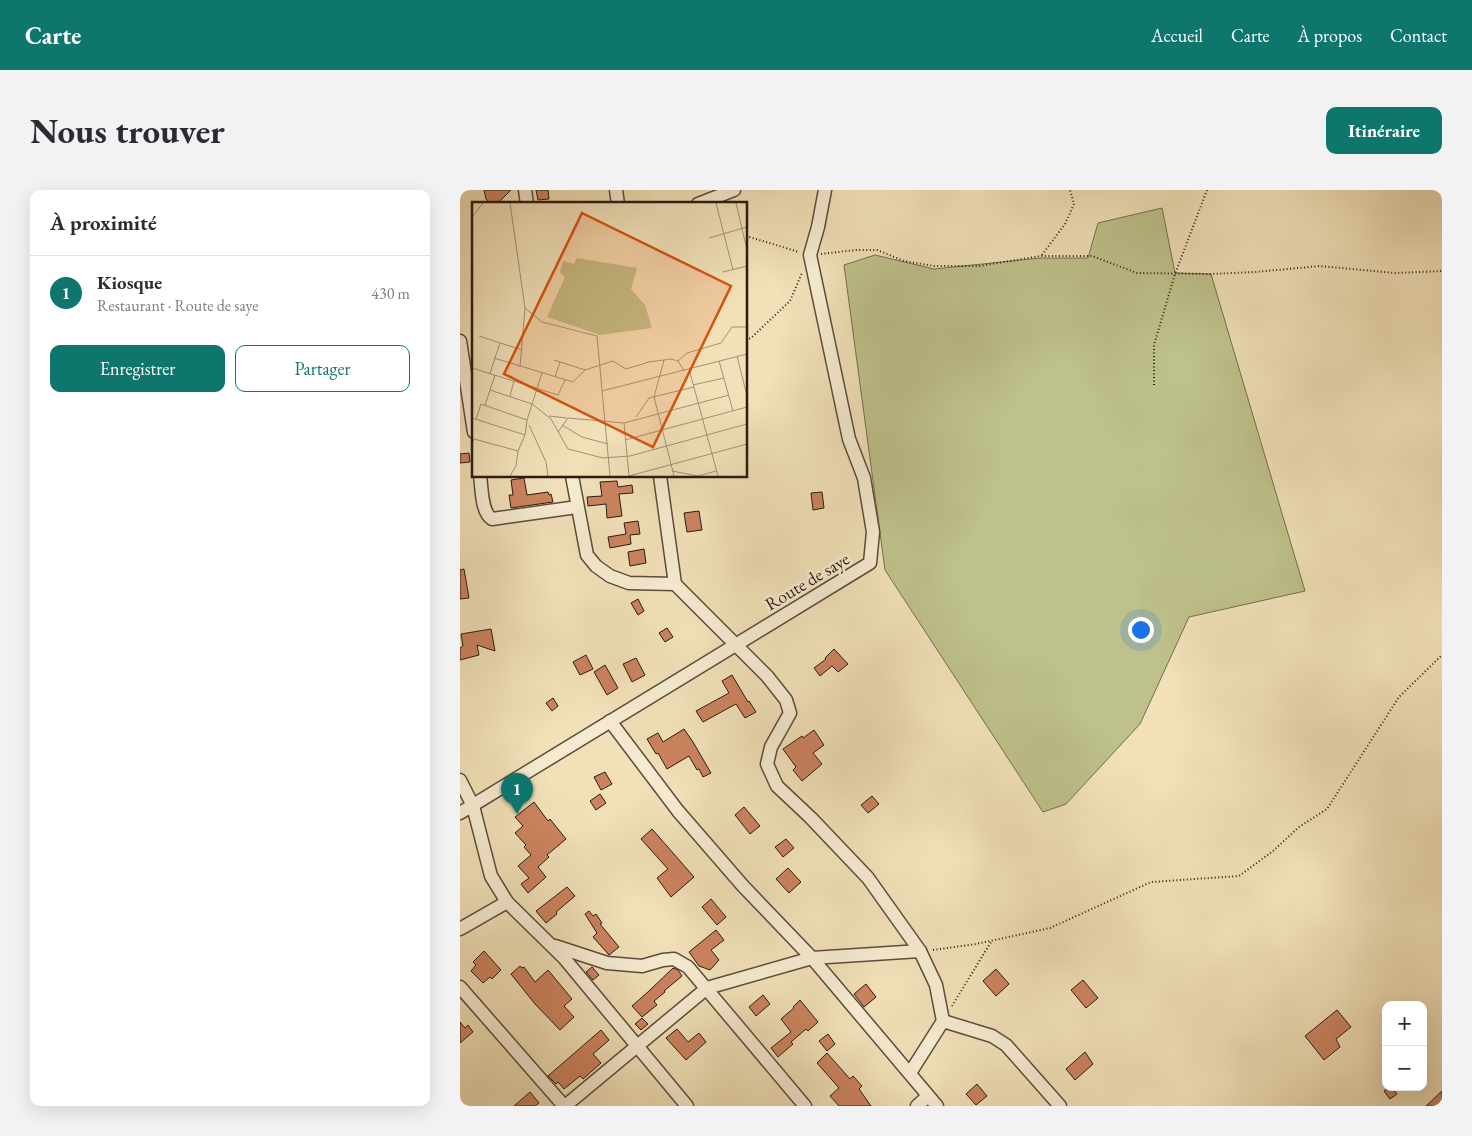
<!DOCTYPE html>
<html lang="fr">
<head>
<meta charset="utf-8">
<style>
	body { margin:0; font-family:"EB Garamond",serif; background:#f2f2f3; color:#2b2b33 }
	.controls { position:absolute; right:15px; bottom:15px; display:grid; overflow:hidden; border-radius:10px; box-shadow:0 5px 20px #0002 }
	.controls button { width:45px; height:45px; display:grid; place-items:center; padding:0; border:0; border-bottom:1px solid #e1e1e2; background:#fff; color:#2b2b33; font:25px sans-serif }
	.you { position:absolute; left:680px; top:439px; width:18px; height:18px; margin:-12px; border:4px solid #fff; border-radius:50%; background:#1a73e8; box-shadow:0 0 0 8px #1a73e833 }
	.badge { display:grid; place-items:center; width:32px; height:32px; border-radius:50%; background:#0f766e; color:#fff; font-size:16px; font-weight:700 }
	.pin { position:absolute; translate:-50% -41px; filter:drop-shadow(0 1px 2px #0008) }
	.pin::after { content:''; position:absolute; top:26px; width:18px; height:15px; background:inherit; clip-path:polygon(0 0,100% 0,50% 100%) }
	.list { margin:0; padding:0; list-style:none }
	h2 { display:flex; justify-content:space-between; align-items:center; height:65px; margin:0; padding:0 20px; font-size:21px }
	h2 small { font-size:16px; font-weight:400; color:#7c7c81 }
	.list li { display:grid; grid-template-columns:32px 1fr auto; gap:15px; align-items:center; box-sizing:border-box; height:75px; padding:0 20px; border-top:1px solid #e1e1e2 }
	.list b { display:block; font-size:19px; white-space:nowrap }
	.list p { margin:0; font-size:16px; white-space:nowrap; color:#7c7c81 }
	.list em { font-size:16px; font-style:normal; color:#7c7c81 }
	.actions { display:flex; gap:10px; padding:15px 20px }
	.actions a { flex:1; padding:11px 0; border:1px solid #0f766e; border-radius:10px; text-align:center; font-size:18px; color:#0f766e }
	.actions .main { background:#0f766e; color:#fff }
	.map { position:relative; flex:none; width:982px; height:916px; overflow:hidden; border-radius:10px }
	header { display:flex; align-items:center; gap:30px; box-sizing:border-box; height:70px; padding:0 25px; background:#0f766e; color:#fff }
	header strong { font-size:24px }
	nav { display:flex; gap:28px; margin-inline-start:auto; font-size:18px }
	.intro { display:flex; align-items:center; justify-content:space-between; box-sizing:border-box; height:120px; padding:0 30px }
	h1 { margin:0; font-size:35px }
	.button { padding:12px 22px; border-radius:10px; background:#0f766e; color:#fff; font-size:18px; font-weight:700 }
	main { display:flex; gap:30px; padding:0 30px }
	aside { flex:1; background:#fff; border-radius:10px; box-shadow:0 5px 20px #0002 }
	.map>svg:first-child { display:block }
	.green { fill:#bec18b; stroke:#746e4f }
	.building { fill:#cb835f; stroke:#2a1b13 }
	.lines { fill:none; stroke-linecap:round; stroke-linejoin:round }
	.minor-casing { stroke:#5c4c3c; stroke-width:15 }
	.path { stroke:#2a1b13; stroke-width:2; stroke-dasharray:1 2.5; stroke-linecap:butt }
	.minor { stroke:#f6ebd1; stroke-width:12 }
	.labels { text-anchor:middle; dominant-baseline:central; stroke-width:5; stroke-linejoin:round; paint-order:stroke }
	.street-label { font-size:18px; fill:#2a1b13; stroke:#f6ebd1 }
	.inset-road { fill:none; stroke:#a19176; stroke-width:1 }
	.view { fill:#d5530d; fill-opacity:0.15; stroke:#d5530d; stroke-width:2.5 }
	.inset-edge { fill:none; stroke:#2a1b13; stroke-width:2.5 }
</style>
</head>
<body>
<header>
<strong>Carte</strong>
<nav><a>Accueil</a><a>Carte</a><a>À propos</a><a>Contact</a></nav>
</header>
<div class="intro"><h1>Nous trouver</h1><a class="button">Itinéraire</a></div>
<main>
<aside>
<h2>À proximité<small></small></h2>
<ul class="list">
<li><span class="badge">1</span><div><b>Kiosque</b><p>Restaurant · Route de saye</p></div><em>430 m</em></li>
</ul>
<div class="actions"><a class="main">Enregistrer</a><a>Partager</a></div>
</aside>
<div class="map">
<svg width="982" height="916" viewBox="0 0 982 916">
	<rect width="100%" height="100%" fill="#f1e0b8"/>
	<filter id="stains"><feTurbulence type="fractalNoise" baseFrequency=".004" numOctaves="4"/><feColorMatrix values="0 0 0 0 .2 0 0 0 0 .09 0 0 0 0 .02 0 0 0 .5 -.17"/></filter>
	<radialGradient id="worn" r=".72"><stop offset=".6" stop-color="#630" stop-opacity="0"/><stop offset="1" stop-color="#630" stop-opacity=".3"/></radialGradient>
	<polygon class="green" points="702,18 715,83 751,84 845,401 729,427 680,534 606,614 583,622 425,380 384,75 415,65 474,79 580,68 628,68 638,33"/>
	<g class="building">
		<polygon points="24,0 51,0 37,14 31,14 26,9"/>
		<polygon points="76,0 88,0 89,9 78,10"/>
		<polygon points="9,263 10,272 0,273 0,264"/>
		<polygon points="64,288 67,305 88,302 89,305 91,304 93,312 51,318 49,305 53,305 51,290"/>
		<polygon points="157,291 158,297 172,295 173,303 159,304 162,326 147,328 146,314 128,316 127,307 142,306 140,292"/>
		<polygon points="362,302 364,318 353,320 351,303"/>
		<polygon points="239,321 242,340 227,342 224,323"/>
		<polygon points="178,331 180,344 170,345 171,354 150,358 148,347 166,344 164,333"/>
		<polygon points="184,359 186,373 170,376 168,362"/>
		<polygon points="4,379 9,408 0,409 0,380"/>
		<polygon points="178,409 184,421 178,425 171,413"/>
		<polygon points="207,438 213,447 205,452 199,443"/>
		<polygon points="31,439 35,461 17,455 19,465 0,470 0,458 3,456 1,444"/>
		<polygon points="374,459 388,474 378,482 372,476 360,486 354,478 366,469 365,468"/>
		<polygon points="126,465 133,479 120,485 113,472"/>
		<polygon points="176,468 185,485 172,492 163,474"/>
		<polygon points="145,475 158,498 147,505 134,482"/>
		<polygon points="272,485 288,512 289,511 296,522 285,528 276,514 243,532 236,521 269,503 262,491"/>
		<polygon points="93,508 98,516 92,521 86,513"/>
		<polygon points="224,539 233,552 251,583 243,587 239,579 237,580 229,566 207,579 198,563 196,564 187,549 198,543 203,552"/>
		<polygon points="354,540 364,555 353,563 362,574 342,591 333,580 336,577 323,559 342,546 343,548"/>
		<polygon points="145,582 152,594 141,600 134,587"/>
		<polygon points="140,604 146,613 136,620 130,611"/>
		<polygon points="412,606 419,614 408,623 401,615"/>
		<polygon points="74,612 88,631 90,629 106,649 87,665 89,667 78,677 86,687 68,703 61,694 69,688 58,676 71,665 64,657 66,655 55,643 63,636 55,627"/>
		<polygon points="284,617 300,636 290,644 275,625"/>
		<polygon points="192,639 234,687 211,707 197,688 208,679 181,649"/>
		<polygon points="326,649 334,658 323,667 315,657"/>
		<polygon points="328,678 341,692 329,703 316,689"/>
		<polygon points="107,697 115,706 96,722 97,724 86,733 76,721"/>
		<polygon points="251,709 266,727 257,735 242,717"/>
		<polygon points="129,721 133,726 136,724 142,733 140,734 159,757 149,765 133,747 137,743 125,724"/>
		<polygon points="256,740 264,750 251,760 259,770 250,780 239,776 229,762"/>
		<polygon points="24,761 41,780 32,789 30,787 23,793 11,781 16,775 13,772"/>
		<polygon points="60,776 62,778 64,777 75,792 88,780 112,809 104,816 114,827 100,840 75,814 51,784"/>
		<polygon points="132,777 139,785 133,790 126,782"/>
		<polygon points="213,778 218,780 222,786 204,801 205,802 194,811 197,815 182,827 172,816 189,801"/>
		<polygon points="536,779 549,794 536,806 523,791"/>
		<polygon points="623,790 638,808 626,818 611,800"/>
		<polygon points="406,794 416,807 404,817 394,804"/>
		<polygon points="303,805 310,814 296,826 289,817"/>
		<polygon points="340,810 358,832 348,841 346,839 331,852 333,854 318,867 311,858 331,842 321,829 334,818 333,817"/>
		<polygon points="877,820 891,837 876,849 880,857 864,870 845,846"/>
		<polygon points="182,828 188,834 181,840 175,834"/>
		<polygon points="0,832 5,838 8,835 13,842 0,853"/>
		<polygon points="217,839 228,852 239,843 246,852 226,870 206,848"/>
		<polygon points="141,840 149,850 133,864 141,873 123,889 120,886 104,899 98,892 96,894 88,886"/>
		<polygon points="368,844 375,854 367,861 359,851"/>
		<polygon points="625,862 633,874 615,890 606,879"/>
		<polygon points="367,863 390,889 393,886 402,896 399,899 411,916 379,916 370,906 379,898 357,873"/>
		<polygon points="517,894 527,906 516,915 506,904"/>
		<polygon points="928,897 932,897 937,904 930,909 924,901"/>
		<polygon points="982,901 982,916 966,916"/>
		<polygon points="70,902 79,913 75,916 54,916"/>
	</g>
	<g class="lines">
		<defs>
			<g id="minor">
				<polyline points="65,0 67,14"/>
				<polyline points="156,0 158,14"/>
				<polyline points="238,14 274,0"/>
				<polyline points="0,151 14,242"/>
				<path d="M20,286C22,298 21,322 32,329L117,317"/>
				<polyline points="112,286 127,365 136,376 150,386 169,393 215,394"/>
				<polyline points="200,286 215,394 307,486 326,510 330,523 311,557 307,574 317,596 351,628 408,688 460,761 476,795 483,831 450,883"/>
				<polyline points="150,531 218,621 283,696 352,768 477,916"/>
				<polyline points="0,590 13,616 31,686 47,712 104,768 227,916"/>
				<polyline points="0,623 410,373 413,342 404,288 389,249 350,65 358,37 365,0"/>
				<polyline points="0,739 47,712"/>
				<polyline points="95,756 147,773 182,776 203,770 214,769 228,777 345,916"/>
				<polyline points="0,797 104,916"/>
				<polyline points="483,831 532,846 546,855 600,916"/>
				<polyline points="105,916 247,798 352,768 460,761"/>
				<polyline points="457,916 468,906"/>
			</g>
		</defs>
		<use href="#minor" class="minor-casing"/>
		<g class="path">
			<polyline points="286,46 339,62"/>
			<polyline points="361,64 396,60 417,60 444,71 474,76 519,76 581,66 632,66 677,83 751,84 795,82 860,76 935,83 982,81"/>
			<polyline points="582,65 605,34 614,14 610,0"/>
			<polyline points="286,150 291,148 330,111 342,83"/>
			<polyline points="694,195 694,155 715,84 747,0"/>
			<polyline points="473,760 516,754 590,738 691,692 779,686 813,661 839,637 867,619 939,507 982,465"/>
			<polyline points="492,816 531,752"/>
		</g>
		<use href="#minor" class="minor"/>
	</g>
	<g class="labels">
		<g class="street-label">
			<text transform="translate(347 391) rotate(-31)">Route de saye</text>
		</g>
	</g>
	<g transform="translate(12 12)">
		<rect width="275" height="275" fill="#f1e0b8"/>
		<path d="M105,56L165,66L159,87L173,103L180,126L128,133L75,115L93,75L88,70L91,59L102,62Z" fill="#bec18b"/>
		<path class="inset-road" d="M38,1L53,106L48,165M244,1L261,68M264,1L275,48M0,15L11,1M237,36L275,25M251,70L275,64M53,106L70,120L125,134L138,274M7,134L50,148M265,154L275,194M22,156L101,180L113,168M82,158L113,168L141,159L154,167L177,160L199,157L206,159L212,169M192,158L182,195L202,274M206,159L215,151L249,141L260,125H275M247,159L261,209M0,166L86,193L93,178M217,167L246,274M18,171L28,141M83,175L88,160M221,183L252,176M18,188L60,202L79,217L96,247L131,256L158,254L275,222M130,189L275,152M38,194L42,179M13,203L23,173M77,214L95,216M164,215L177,196L222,185M0,216L53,233L46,249L2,237L0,243M4,217L9,202L55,218M152,221L157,274L275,242M57,223L74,260L76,274M90,223L110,235L136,242M86,230L96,216L152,221L257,193M53,233L55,218L70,171M153,238L275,205M200,269L226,274L244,269M38,274L44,264L46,249"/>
		<path class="view" d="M110,11L259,84L181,245L32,172Z"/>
		<rect width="275" height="275" class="inset-edge"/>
	</g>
	<rect width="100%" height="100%" filter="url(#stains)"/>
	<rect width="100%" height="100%" fill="url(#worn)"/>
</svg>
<div class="controls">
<button>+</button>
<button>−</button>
</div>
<div class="you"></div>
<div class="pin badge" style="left:57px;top:624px">1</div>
</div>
</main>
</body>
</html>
